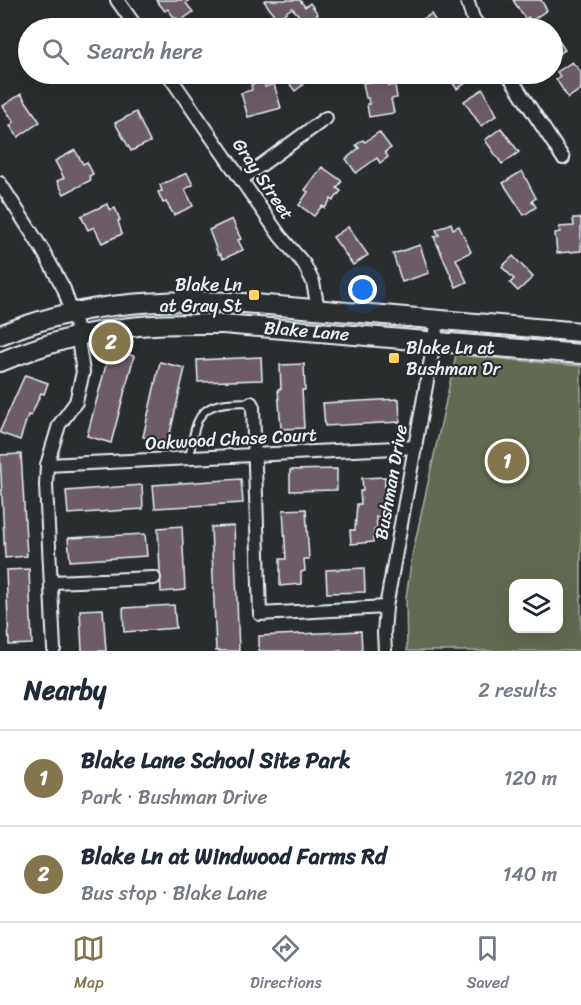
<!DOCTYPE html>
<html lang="en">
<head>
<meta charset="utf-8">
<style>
	body { margin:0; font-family:Sriracha,sans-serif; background:#f6f6f7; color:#1f2937 }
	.controls { position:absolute; right:18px; bottom:18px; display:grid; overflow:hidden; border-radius:12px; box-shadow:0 6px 24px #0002 }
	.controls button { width:54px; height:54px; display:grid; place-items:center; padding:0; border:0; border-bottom:2px solid #e0e1e3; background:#fff; color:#1f2937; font:30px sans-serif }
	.you { position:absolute; left:363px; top:290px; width:21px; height:21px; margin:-15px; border:4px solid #fff; border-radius:50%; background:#1a73e8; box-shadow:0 0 0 9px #1a73e833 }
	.badge { display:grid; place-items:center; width:39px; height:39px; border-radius:50%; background:#84754c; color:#fff; font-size:20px; font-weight:700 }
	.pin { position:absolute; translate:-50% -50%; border:3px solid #fff; box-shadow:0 2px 6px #0006 }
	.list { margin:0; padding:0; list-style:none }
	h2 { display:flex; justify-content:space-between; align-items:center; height:78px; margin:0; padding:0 24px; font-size:26px }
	h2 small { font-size:20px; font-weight:400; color:#747a83 }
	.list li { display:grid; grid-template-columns:39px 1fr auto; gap:18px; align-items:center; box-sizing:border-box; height:96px; padding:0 24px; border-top:2px solid #e0e1e3 }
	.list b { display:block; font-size:22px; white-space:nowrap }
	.list p { margin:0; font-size:20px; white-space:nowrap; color:#747a83 }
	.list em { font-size:20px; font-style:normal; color:#747a83 }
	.icon { flex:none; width:33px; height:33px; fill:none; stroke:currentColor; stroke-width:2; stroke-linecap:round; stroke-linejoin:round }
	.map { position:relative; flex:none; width:581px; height:651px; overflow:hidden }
	.search { position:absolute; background:#fff; box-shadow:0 6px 24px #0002; left:18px; right:18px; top:18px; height:66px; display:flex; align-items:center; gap:15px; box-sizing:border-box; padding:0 21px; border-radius:33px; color:#747a83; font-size:22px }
	.sheet { height:270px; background:#fff }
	nav { display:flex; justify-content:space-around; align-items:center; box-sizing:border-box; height:84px; border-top:2px solid #e0e1e3; background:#fff; font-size:16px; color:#747a83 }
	nav a { display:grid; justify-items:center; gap:3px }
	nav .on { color:#84754c }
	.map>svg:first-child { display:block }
	.green { fill:#626b51; stroke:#a5aea4; stroke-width:1.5; fill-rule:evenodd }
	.building { fill:#6c5c66; stroke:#e8f1f8; stroke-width:1.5 }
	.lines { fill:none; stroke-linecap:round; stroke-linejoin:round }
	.service-casing { stroke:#e8f1f8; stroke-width:10 }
	.minor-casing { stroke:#e8f1f8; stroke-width:16 }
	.secondary-casing { stroke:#e8f1f8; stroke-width:22 }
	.service { stroke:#2a2d2e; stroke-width:6 }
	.minor { stroke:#2a2d2e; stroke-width:12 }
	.secondary { stroke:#2a2d2e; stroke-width:18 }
	.poi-dot { fill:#ffd166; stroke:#2a2d2e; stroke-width:2 }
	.labels { text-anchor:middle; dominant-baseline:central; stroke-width:4.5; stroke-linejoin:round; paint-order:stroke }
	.street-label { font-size:18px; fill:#e8f1f8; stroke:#2a2d2e }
	.poi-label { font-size:18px; fill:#e8f1f8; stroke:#2a2d2e; text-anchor:end }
</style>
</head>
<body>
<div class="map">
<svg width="581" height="651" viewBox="0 0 581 651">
	<rect width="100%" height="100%" fill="#2a2d2e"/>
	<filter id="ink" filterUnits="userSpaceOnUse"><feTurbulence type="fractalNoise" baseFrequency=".0167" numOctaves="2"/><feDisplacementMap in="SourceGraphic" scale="12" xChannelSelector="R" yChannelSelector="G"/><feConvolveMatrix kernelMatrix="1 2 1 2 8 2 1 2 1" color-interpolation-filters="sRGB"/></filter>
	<g filter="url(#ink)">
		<path class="green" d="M456,355L581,366V651H407L406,598L412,556ZM514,584H558V628H514Z"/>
		<g class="building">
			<polygon points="156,0 189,0 186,3 193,12 180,21 177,18 175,19 168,9 165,11"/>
			<polygon points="266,0 300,0 305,7 310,3 318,14 306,23 292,8 277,19 264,1"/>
			<polygon points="513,0 541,0 547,10 531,21 528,17 525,19"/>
			<polygon points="431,14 440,28 416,28 414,25"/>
			<polygon points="552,31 565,50 552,58"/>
			<polygon points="572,62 581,72 581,89 568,98 556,79 560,76 557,72"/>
			<polygon points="72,74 94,74 79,84"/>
			<polygon points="282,74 314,74 301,82 303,85 295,91"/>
			<polygon points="446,74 470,74 473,78 457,89"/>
			<polygon points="388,79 389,86 395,85 397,98 391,99 394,113 369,117 367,104 369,104 368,98 366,98 363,83"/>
			<polygon points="264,81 265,87 274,84 281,108 248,117 241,93 252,90 251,85"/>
			<polygon points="483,89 497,115 481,126 464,101"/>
			<polygon points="21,94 40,122 18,137 10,126 14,122 3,106"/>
			<polygon points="136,112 150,142 131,151 115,123"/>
			<polygon points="501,128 519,152 502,164 485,140"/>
			<polygon points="379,132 391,148 385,152 388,157 380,163 377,158 356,173 346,159 359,148 356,145 363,140 365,142"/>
			<polygon points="75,150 83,164 87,162 93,174 89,176 91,180 64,194 57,181 64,178 55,161"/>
			<polygon points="322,167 342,181 337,188 341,191 333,201 331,199 325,208 322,206 314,216 299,205 308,192 305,190"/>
			<polygon points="522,171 536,198 532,201 536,207 524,215 503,183"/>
			<polygon points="187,173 193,185 185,189 193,206 174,215 166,202 163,203 158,192 162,191 160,185"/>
			<polygon points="107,204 110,210 115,208 120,220 118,221 122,234 102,243 94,227 88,230 81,216"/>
			<polygon points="573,218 581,218 581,251 557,253 555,233 560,232 559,227 574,226"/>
			<polygon points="232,219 241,239 238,240 243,250 223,259 220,254 218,254 209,230"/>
			<polygon points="451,223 453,229 459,226 471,252 456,259 467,282 456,287 434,237 439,235 436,230"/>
			<polygon points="348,227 368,255 353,265 333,237"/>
			<polygon points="420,245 429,273 402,282 393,254"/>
			<polygon points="513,256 533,277 518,291 510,283 514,279 502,267"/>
			<polygon points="110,350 134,356 111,443 87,436"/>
			<polygon points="261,357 262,380 198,382 197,360"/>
			<polygon points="160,362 185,368 168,442 143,437"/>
			<polygon points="304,364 305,390 302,390 304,428 281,429 278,389 281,389 280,365"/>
			<polygon points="25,375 48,383 44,394 41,393 31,416 28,415 20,440 0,433 0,431"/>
			<polygon points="399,399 400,422 325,426 323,403"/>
			<polygon points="21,454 27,556 5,558 0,455"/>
			<polygon points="337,469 337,490 290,491 290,470"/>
			<polygon points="385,477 384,504 380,504 381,517 376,517 377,529 374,530 373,542 351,544 350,530 355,530 357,504 361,504 360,491 363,491 362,478"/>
			<polygon points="241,479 243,503 155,508 153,485"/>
			<polygon points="142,485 143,509 68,514 66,491"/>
			<polygon points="306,509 309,559 304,559 305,571 301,572 301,584 280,586 280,559 286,559 283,510"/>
			<polygon points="182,526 185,590 161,592 158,528"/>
			<polygon points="234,526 239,651 216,651 211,527"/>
			<polygon points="145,534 147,556 70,561 68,538"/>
			<polygon points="364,568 365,592 327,593 326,570"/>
			<polygon points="29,569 32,644 9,645 6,570"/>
			<polygon points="174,605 176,628 124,632 123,608"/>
			<polygon points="103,609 106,651 82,651 80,610"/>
			<polygon points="361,631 362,651 259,651 259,636"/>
		</g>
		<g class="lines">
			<defs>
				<path id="service" d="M189,458C195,431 193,406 227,403C235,403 243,401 251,403"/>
				<g id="minor">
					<polyline points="117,0 137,28"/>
					<polyline points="467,0 473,18 480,28"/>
					<polyline points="168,74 280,236 304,264 313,282 318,309"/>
					<polyline points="508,74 563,158"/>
					<polyline points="242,179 326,118"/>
					<polyline points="0,183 42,249 64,289 76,326 83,372 76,402 59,425 47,465 46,485 54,649"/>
					<polyline points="251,403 253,407 260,614 386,607"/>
					<polyline points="47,465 416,447"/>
					<polyline points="52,582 154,578"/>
					<polyline points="385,651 384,633 386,607 438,320"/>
				</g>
				<g id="secondary">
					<path d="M0,335C76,304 151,299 232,302L581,332"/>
					<path id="s1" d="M0,362C37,347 76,334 116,329C152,323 187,324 223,324L581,354"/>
				</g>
			</defs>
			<use href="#service" class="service-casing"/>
			<use href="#minor" class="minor-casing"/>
			<use href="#secondary" class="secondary-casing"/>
			<use href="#service" class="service"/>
			<use href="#minor" class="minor"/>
			<use href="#secondary" class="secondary"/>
		</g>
	</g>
	<g class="poi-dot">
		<rect x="248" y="289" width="12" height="12" rx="3"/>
		<rect x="388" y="352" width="12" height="12" rx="3"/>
	</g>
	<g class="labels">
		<g class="street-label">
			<text transform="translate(263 179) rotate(56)">Gray Street</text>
			<text stroke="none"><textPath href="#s1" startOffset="312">Blake Lane</textPath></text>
			<text transform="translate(231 439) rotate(-3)">Oakwood Chase Court</text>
			<text transform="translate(391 482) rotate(-80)">Bushman Drive</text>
		</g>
		<g class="poi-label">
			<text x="242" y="285">Blake Ln<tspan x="242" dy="21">at Gray St</tspan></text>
			<text x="406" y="348" text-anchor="start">Blake Ln at<tspan x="406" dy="21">Bushman Dr</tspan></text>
		</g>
	</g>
</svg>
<div class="controls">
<button><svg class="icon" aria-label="layers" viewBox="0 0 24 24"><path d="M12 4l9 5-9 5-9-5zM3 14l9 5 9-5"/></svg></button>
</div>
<div class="you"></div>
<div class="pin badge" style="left:507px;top:461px">1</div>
<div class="pin badge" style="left:111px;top:342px">2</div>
<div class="search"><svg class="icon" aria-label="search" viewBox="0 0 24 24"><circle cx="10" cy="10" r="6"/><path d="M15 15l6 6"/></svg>Search here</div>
</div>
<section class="sheet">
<h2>Nearby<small>2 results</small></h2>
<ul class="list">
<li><span class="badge">1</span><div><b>Blake Lane School Site Park</b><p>Park · Bushman Drive</p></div><em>120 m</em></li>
<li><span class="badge">2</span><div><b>Blake Ln at Windwood Farms Rd</b><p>Bus stop · Blake Lane</p></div><em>140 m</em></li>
</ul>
</section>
<nav>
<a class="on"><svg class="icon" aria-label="map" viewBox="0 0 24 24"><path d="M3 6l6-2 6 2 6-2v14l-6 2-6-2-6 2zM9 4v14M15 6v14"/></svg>Map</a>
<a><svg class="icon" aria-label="directions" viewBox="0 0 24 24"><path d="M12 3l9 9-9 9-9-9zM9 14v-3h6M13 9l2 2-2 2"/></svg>Directions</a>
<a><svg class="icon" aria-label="saved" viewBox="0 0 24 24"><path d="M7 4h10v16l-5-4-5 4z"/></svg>Saved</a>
</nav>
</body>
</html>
